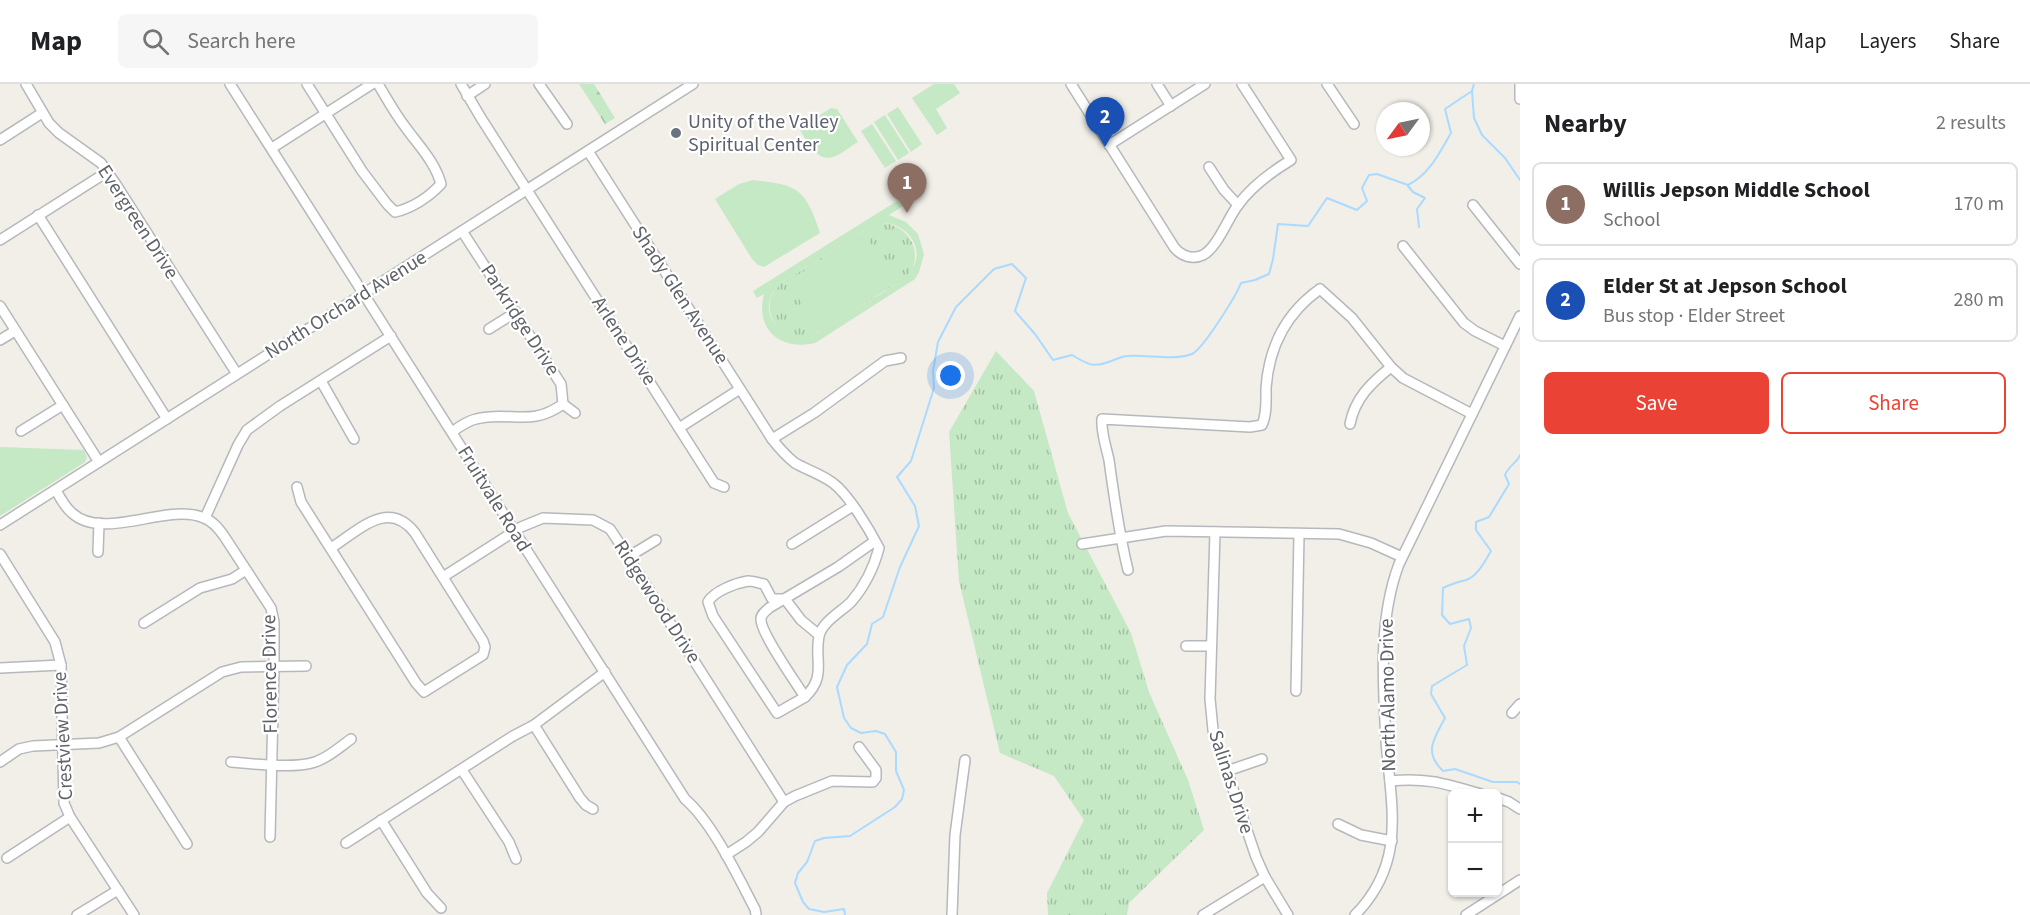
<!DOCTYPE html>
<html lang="en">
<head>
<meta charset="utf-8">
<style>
	body { margin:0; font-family:"Source Sans 3",sans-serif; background:#f6f6f6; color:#202124 }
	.controls { position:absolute; right:18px; bottom:18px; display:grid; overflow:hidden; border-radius:9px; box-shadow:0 2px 4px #0004 }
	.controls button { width:54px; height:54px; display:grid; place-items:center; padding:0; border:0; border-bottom:2px solid #e0e0e0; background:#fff; color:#202124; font:30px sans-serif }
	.compass { position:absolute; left:1376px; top:18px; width:54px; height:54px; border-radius:50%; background:#fff; box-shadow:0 2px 4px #0004; rotate:237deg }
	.you { position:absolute; left:951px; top:292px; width:21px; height:21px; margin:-15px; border:4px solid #fff; border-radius:50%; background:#1a73e8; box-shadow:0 0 0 9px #1a73e833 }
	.badge { display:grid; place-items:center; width:39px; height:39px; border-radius:50%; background:#ea4335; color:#fff; font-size:20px; font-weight:700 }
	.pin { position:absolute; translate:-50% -50px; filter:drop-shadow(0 2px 3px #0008) }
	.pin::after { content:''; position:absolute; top:32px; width:21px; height:18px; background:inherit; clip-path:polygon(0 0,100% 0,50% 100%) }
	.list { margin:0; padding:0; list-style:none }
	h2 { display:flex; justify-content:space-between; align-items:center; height:78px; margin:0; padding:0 24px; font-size:26px }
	h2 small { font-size:20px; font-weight:400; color:#757577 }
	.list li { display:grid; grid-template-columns:39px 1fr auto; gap:18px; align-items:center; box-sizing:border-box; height:84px; margin:0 12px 12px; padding:0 12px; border:2px solid #e0e0e0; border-radius:9px }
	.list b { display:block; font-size:22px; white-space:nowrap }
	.list p { margin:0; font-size:20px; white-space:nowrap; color:#757577 }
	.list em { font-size:20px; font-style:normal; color:#757577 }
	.actions { display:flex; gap:12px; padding:18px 24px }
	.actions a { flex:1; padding:14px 0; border:2px solid #ea4335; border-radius:9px; text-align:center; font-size:21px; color:#ea4335 }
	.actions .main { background:#ea4335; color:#fff }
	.icon { flex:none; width:33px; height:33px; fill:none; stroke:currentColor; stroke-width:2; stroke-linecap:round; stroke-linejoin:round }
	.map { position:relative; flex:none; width:1520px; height:831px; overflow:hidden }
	header { display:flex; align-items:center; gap:36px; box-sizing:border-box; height:84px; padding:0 30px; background:#fff; border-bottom:2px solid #e0e0e0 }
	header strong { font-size:28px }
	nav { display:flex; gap:33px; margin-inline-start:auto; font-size:21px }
	.search { width:420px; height:54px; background:#f6f6f6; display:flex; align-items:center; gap:15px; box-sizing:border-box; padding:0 21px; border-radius:9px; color:#757577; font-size:22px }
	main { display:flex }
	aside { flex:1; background:#fff }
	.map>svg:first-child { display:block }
	.grass { fill:url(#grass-tufts) }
	.forest { fill:url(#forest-firs) }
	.park { fill:#c5e8c5; fill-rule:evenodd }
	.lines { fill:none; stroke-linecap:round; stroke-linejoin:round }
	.stream { stroke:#aadaff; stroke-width:2 }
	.minor-casing { stroke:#b5b8bc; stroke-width:12 }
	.minor { stroke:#fff; stroke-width:9 }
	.worship-dot { fill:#6b7280; stroke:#fff; stroke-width:2 }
	.labels { text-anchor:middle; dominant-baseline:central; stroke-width:4.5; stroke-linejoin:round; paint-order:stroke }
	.worship-label { font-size:20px; fill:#5b616d; stroke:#fff; text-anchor:start }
	.street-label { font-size:20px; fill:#5f6368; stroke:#fff }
</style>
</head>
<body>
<header>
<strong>Map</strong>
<div class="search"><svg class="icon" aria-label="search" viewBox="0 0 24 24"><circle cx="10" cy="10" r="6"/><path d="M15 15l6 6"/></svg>Search here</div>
<nav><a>Map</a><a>Layers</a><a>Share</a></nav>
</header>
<main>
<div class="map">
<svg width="1520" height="831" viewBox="0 0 1520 831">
	<defs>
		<pattern id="grass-tufts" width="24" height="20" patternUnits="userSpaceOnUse" patternTransform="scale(1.5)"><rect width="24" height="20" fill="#c5e8c5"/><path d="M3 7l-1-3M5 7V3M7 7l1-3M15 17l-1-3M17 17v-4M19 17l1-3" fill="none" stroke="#a3c0a4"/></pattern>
		<pattern id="forest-firs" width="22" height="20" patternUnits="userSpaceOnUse" patternTransform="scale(1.5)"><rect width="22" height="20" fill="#c5e8c5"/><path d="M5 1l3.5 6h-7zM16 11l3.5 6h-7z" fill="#a3c0a4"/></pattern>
	</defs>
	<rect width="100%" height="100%" fill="#f1efe8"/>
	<g class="grass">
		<path d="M883,139C911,142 925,171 907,193L810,253C804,253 796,254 790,252C774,246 765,227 772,211C774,207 778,203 781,199L869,144Z"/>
		<polygon points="996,267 1034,307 1068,429 1131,549 1149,608 1188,696 1204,746 1129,819 1127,831 1048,831 1047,809 1084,736 1054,692 1000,669 959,497 949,348"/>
	</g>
	<polygon class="forest" points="579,0 594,0 615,34 605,40"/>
	<g class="park">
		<polygon points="934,0 954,0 960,9 936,25 947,44 937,51 912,14"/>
		<polygon points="898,23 922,60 911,68 887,30"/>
		<path d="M831,24L837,25L858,58C850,62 841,71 833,73C816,78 806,56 799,44Z"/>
		<polygon points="885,31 909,69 898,76 874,38"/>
		<polygon points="872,40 896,77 885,84 861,47"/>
		<path d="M753,96C799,101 805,105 820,149L764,183L758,181L752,175L715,115L739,100Z"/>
		<path d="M921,102L925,108L889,131L906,138L918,150L924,170L919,188L915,195L815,259C780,267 755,246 764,210L757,214L753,207ZM886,139C898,141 907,146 913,157C927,184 897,199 879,211C869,216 860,223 850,228L896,199L864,149L788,197L819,248C794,263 758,240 772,210C774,207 778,203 781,199L869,144Z"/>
		<polygon points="0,363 84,366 87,373 85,378 0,432"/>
	</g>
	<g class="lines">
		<g class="stream">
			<polyline points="1474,0 1472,7 1474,34 1482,51 1505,74 1520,96"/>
			<polyline points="1408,102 1413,108 1425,114 1417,125 1419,143"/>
			<path d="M1520,371C1517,379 1509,381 1505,391L1509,400L1489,433L1476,438V446L1491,467C1485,477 1477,493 1466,496C1458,498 1451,500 1443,504L1442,531L1450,540L1469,535L1471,544L1464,562L1467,581L1432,602L1431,610L1445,634C1434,655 1423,668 1443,687L1455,685L1493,698H1517L1520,700"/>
			<path d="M845,831L844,825L824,828L809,825L803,818L795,799L798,789L807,778L815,757L824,754L850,752L895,723L902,715L904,706L896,687V668L885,650L876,647L861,649L851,644L844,634L837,603L847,581L867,560L872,540L883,533L900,483L919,442L915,422L897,393L911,377L934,304L933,287L938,258L956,223L994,185L1012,180L1026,194L1015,227L1035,250L1053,276L1072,271C1090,282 1094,284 1114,276C1119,274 1123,272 1127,272C1146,270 1174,277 1192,270C1203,265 1236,212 1241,199L1255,196L1269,190L1273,175L1278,140L1308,142L1327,114L1357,126L1367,117L1362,104L1369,91L1377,90L1408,101C1430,90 1439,69 1451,49L1445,25L1472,7"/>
		</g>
		<defs>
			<g id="minor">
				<polyline points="26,0 49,39 59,49 101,79 115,99 237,290"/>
				<path d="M230,0L685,715C713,739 738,793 755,825L756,830"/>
				<path d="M307,0L362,87L387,120L395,128C412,124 429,113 441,100C435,78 419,62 406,44C395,30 387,15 378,0"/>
				<polyline points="461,0 481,34 707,388 714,399 724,403"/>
				<polyline points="539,0 567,40"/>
				<path d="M1071,0L1174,163C1181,172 1192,176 1203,171C1217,164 1228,134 1238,121C1252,102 1271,88 1291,76L1242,0"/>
				<polyline points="1157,0 1171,22"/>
				<polyline points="1327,0 1354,40"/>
				<polyline points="1520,1 1520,15"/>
				<polyline points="467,12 485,0"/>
				<polyline points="0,56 42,29"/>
				<polyline points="1109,61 1205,0"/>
				<polyline points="272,64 372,0"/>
				<path d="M588,67L772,355C779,364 786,372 795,379C807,386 821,390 833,399C849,411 869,445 879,464C874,483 864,503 851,518C841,528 822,538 819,552C814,576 827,592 805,613C796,599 760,548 761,535C761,530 765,528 769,524L838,483L875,457"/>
				<polyline points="1209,83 1224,106 1238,121"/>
				<polyline points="1473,121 1520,180"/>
				<polyline points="38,131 167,335"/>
				<polyline points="0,156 107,88"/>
				<polyline points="1403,162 1464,239 1475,247 1505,262"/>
				<polyline points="0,222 99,378"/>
				<polyline points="489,245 516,228"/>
				<polyline points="0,256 15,247"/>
				<polyline points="321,297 354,355"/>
				<polyline points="563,320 575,329"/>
				<path d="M1350,340C1355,314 1371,299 1391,283"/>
				<polyline points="679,344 740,305"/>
				<polyline points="21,347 63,321"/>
				<path d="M452,348C459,343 467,337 476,335C510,326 530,344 563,320L561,300L462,147"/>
				<polyline points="772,355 814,329 885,277 901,274"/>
				<path d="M297,403L301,418L416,599L424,608L483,571L485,563L483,557L415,449C388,414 358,447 331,464"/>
				<path d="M56,406C60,414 65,423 72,429C104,458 167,418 204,434C213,437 219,445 224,452L271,524L274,538V582L270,753"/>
				<polyline points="205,434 238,361 247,346 280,322 391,252"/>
				<polyline points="0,441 693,0"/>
				<polyline points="1215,448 1210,615 1213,646 1256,773 1265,793 1288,831"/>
				<polyline points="792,460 853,422"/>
				<polyline points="1082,460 1166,447 1339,450 1371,459 1402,473"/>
				<polyline points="98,468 99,439"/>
				<polyline points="0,470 55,558 61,581 64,719 70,733 134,831"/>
				<polyline points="628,473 656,456"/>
				<path d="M1128,486C1119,450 1114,413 1109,376C1106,362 1101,349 1102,335L1250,343L1262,341C1267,330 1266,316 1266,304C1269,262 1286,229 1320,205L1352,234L1391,283L1403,294L1472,330"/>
				<polyline points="443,493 521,443 543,434 593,436 610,445 616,454 784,718"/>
				<polyline points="144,539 200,504 232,495 246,486"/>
				<polyline points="1186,562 1211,562"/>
				<polyline points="0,584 61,581"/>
				<polyline points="1296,607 1299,450"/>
				<path d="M805,613L777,629L713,532L708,518C714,507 736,499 748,497C754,497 758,499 764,500L772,515H785L801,536L819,551"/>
				<polyline points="1512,629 1520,620"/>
				<polyline points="534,641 580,714 586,721 593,725"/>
				<polyline points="119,653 187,760"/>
				<polyline points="0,678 19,665 33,662 99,659 119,653 222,588 241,583 306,582"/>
				<path d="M231,678C254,680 294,685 315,678C328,674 340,663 351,655"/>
				<polyline points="462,686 509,758 516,775"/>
				<polyline points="1227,687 1262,675"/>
				<path d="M1390,697C1426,693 1446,700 1481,710"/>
				<polyline points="1498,714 1509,718 1520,725"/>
				<polyline points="381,736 427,809 441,824"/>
				<polyline points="1338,740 1361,751 1392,757"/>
				<polyline points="346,759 513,652 534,641 605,588"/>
				<polyline points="726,771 746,758 758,748 784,718 795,712 832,697 873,698 876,694 876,686 859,663"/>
				<polyline points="7,774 70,733"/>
				<polyline points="77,831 118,806"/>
				<polyline points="952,831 955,751 965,676"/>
				<polyline points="1203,831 1265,793"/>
				<path d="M1355,831C1407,778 1391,723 1386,657C1383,599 1378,536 1399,480L1520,232"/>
				<polyline points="1466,831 1520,796"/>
			</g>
		</defs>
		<use href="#minor" class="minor-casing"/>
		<use href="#minor" class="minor"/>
	</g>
	<circle class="worship-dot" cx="676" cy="49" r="6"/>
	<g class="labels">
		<g class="worship-label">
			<text x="688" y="38">Unity of the Valley<tspan x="688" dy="23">Spiritual Center</tspan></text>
		</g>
		<g class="street-label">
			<text transform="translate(138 138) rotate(57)">Evergreen Drive</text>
			<text transform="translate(680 211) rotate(57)">Shady Glen Avenue</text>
			<text transform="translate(346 221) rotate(-32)">North Orchard Avenue</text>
			<text transform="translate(520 236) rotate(57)">Parkridge Drive</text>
			<text transform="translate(624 257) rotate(57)">Arlene Drive</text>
			<text transform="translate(494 415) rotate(58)">Fruitvale Road</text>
			<text transform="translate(657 518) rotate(57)">Ridgewood Drive</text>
			<text transform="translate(270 590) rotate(-91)">Florence Drive</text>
			<text transform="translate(1388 611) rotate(-91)">North Alamo Drive</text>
			<text transform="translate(63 652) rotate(-93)">Crestview Drive</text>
			<text transform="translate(1231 698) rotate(72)">Salinas Drive</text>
		</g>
	</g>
</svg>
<div class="controls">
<button>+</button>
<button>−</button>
</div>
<svg class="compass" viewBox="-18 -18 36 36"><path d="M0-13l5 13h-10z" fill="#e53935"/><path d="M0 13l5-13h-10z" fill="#757577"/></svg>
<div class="you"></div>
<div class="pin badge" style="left:907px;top:129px;background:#8d6e63">1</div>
<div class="pin badge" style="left:1105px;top:63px;background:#1a4fb4">2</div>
</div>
<aside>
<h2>Nearby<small>2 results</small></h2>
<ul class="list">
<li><span class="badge" style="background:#8d6e63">1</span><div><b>Willis Jepson Middle School</b><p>School</p></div><em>170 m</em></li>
<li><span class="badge" style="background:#1a4fb4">2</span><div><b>Elder St at Jepson School</b><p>Bus stop · Elder Street</p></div><em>280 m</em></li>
</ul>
<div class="actions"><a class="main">Save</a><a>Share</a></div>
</aside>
</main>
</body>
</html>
